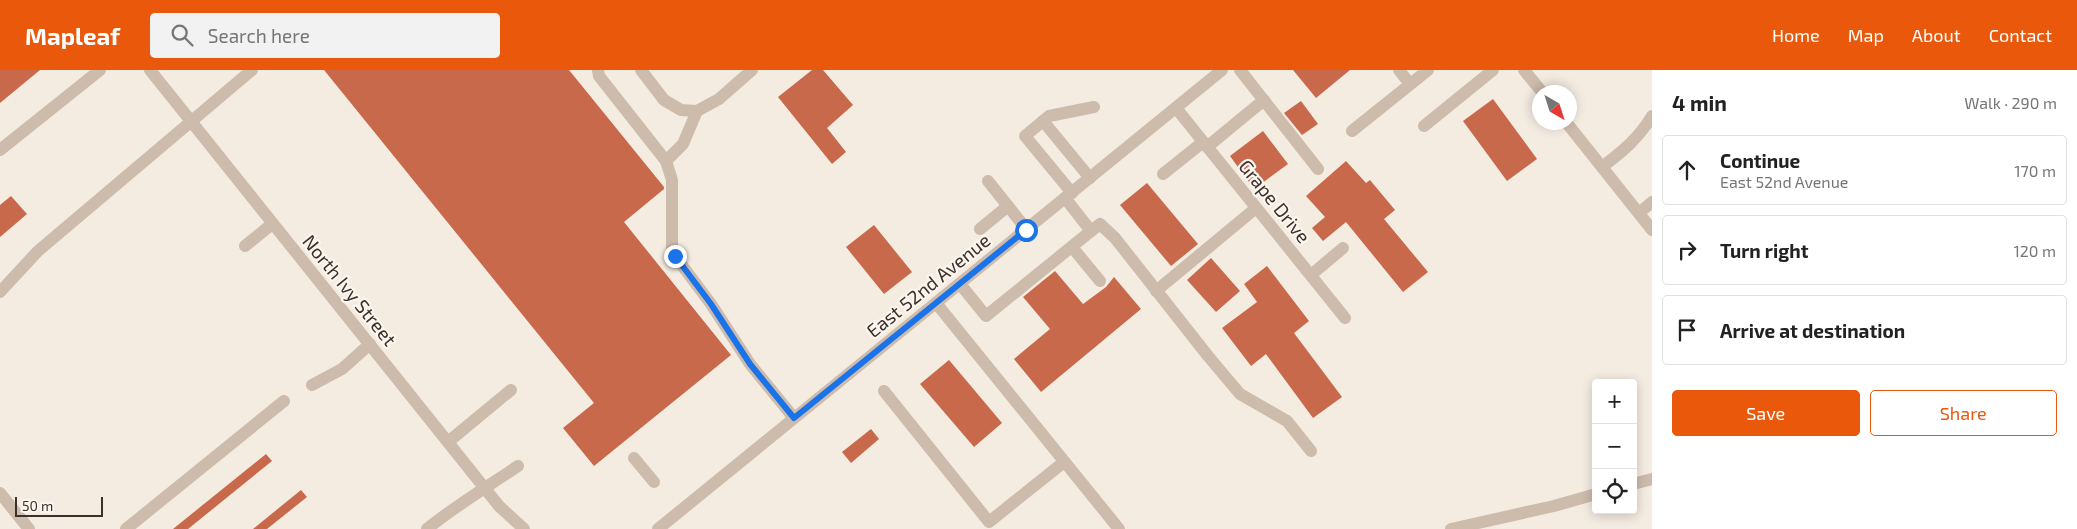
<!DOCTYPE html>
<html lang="en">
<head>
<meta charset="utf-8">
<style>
	body { margin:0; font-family:"Exo 2",sans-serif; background:#f2f2f2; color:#222 }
	.controls { position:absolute; right:15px; bottom:15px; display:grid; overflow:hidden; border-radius:5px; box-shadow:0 2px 12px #0003 }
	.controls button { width:45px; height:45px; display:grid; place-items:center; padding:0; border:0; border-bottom:1px solid #e0e0e0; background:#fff; color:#222; font:25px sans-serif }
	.compass { position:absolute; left:1532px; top:15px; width:45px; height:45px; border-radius:50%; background:#fff; box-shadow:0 2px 12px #0003; rotate:141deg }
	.scale { position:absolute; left:15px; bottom:12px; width:88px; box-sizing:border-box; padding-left:5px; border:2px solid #3b302b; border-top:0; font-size:14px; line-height:18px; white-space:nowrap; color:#3b302b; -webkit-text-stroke:4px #fbf5ee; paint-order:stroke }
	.stop { position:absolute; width:15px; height:15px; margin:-11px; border:4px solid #1a73e8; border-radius:50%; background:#fff }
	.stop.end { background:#1a73e8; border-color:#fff; box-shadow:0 1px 5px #0008 }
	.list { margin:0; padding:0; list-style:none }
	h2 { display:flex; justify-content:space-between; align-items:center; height:65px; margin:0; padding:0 20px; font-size:21px }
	h2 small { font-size:16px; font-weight:400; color:#767676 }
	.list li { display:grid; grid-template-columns:32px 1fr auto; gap:15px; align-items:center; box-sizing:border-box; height:70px; margin:0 10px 10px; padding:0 10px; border:1px solid #e0e0e0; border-radius:5px }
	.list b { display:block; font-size:19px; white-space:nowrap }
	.list p { margin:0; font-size:16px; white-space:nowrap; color:#767676 }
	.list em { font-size:16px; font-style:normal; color:#767676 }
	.actions { display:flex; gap:10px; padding:15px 20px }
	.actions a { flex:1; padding:11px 0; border:1px solid #ea580c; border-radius:5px; text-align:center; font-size:18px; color:#ea580c }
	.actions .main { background:#ea580c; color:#fff }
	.icon { flex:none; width:28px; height:28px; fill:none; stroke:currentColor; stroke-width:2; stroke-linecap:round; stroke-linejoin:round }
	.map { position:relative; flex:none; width:1652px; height:459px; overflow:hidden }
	header { display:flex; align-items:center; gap:30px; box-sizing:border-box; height:70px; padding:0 25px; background:#ea580c; color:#fff }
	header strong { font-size:24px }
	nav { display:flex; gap:28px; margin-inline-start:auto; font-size:18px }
	.search { width:350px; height:45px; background:#f2f2f2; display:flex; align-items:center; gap:12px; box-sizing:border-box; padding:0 18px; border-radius:5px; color:#767676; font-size:19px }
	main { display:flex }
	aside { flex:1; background:#fff }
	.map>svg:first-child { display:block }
	.building { fill:#c8694b }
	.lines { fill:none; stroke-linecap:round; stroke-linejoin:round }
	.minor { stroke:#cdbbac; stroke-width:12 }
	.route { stroke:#1a73e8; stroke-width:6 }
	.labels { text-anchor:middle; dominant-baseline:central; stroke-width:4.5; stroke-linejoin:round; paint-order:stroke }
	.street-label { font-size:19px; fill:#3b302b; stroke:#fbf5ee }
</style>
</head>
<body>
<header>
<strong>Mapleaf</strong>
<div class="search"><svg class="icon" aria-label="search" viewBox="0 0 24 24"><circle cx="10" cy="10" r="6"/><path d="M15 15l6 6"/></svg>Search here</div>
<nav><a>Home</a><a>Map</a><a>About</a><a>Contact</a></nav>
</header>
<main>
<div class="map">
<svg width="1652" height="459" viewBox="0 0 1652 459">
	<rect width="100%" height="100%" fill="#f4ebe1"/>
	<g class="building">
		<polygon points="0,0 40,0 0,33"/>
		<polygon points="324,0 569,0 664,117 664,119 624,152 731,285 594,396 563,358 594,333"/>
		<polygon points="812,0 823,0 853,35 827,58 846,82 832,94 778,27"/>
		<polygon points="1293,0 1350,0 1316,28"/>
		<polygon points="1493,29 1537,89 1507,111 1463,51"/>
		<polygon points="1301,31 1318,54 1302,65 1284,43"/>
		<polygon points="1263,61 1288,94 1254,119 1230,86"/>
		<polygon points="1346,91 1366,113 1370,110 1395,140 1384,149 1428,202 1403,222 1346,152 1323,171 1312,158 1325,147 1306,126"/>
		<polygon points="1147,113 1198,174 1171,196 1120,135"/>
		<polygon points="11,126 27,144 0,167 0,135"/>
		<polygon points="874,155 912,202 884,224 846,177"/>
		<polygon points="1211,188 1240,221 1216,242 1187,210"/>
		<polygon points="1267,196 1309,251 1294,263 1342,327 1313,348 1266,284 1251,296 1222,258 1257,232 1244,214"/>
		<polygon points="1055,201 1083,234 1106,217 1114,207 1141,239 1041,322 1014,289 1050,259 1023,227"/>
		<polygon points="949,290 1002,353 974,377 920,314"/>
		<polygon points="871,359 879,369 851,393 842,382"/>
		<polygon points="266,384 272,391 188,459 173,459"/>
		<polygon points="301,420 307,427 267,459 253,459"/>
	</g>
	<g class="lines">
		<g class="minor">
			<polyline points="150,0 499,436 524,459"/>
			<polyline points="598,0 599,6 666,91 672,110 672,177 675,186 711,234 750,294 794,348"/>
			<polyline points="641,0 664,30 681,40 697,41 719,29 752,0"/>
			<polyline points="1240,0 1318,99"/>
			<polyline points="1399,0 1410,14"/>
			<polyline points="1524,0 1542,22"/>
			<polyline points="1176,38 1345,248"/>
			<polyline points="1043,51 1090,108"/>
			<polyline points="1566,52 1652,160"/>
			<polyline points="1424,56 1493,0"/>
			<polyline points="1352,61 1428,0"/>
			<polyline points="1207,77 1264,30"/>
			<polyline points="0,80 100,0"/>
			<polyline points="666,91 683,74 697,41"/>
			<path d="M1602,97C1622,82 1639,68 1652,46"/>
			<polyline points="1163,104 1203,72"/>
			<polyline points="988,111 1027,160"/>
			<polyline points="1072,123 1025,66 1049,46 1094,37"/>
			<polyline points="1639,143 1652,132"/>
			<polyline points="980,159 1008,136"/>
			<polyline points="1091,161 1100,154 1115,168 1208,286 1240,324 1287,351 1311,381"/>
			<polyline points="245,176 272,154"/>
			<polyline points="1072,177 1100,211"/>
			<polyline points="1311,205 1343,178"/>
			<polyline points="960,214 986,246 1091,161 1065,128"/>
			<polyline points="1156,221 1256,138"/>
			<polyline points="0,222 38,181 252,0"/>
			<polyline points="936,233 1119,459"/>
			<polyline points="312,315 342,299 370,274"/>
			<polyline points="884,321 989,452 1064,392"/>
			<polyline points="448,372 511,320"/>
			<polyline points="634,388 654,412"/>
			<polyline points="1633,414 1652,409"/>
			<polyline points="0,423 29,459"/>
			<polyline points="126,459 284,331"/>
			<path d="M427,459C455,436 487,417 518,396"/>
			<polyline points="658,459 1222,0"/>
			<polyline points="1451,459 1554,436 1596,424"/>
		</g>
	</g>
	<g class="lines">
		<polyline class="route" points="675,186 711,234 750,294 794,348 1026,160"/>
	</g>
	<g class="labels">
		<g class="street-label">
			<text transform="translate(1275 131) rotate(51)">Grape Drive</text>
			<text transform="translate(928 215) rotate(-39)">East 52nd Avenue</text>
			<text transform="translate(350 220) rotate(51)">North Ivy Street</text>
		</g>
	</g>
</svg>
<div class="controls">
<button>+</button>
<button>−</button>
<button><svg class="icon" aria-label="locate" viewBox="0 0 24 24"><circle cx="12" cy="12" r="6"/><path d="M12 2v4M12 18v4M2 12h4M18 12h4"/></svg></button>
</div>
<svg class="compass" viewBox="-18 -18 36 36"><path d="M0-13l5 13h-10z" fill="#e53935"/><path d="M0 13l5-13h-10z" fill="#767676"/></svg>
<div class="scale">50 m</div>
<div class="stop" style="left:1026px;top:160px"></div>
<div class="stop end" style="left:675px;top:186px"></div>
</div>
<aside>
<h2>4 min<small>Walk · 290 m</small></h2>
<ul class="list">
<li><svg class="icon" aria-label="ahead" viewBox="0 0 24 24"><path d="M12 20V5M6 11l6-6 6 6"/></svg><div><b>Continue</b><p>East 52nd Avenue</p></div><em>170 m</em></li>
<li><svg class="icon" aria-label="right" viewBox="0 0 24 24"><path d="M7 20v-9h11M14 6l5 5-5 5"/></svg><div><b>Turn right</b></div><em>120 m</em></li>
<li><svg class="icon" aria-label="arrive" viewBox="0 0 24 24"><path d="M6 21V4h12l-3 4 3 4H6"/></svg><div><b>Arrive at destination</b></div></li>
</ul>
<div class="actions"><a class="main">Save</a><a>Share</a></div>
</aside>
</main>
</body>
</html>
